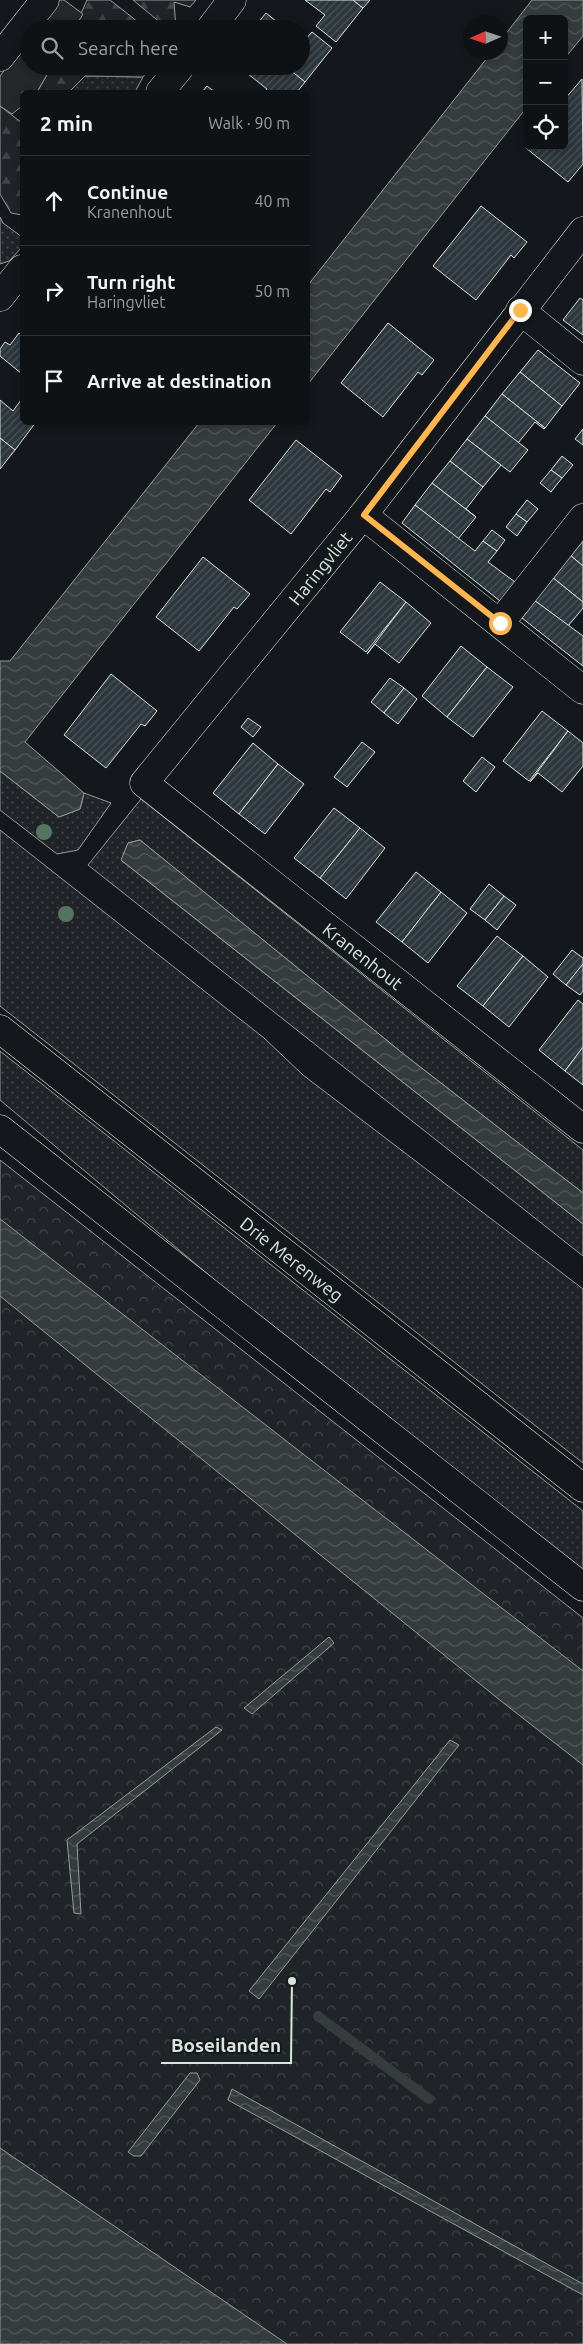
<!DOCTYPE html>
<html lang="en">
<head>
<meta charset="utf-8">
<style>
	body { margin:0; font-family:Ubuntu,sans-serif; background:#181b1e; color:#f1f3f6 }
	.controls { position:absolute; right:15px; top:15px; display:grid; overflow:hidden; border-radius:8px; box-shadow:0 2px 8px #0003 }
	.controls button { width:45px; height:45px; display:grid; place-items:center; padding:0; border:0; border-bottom:1px solid #2f3234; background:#0f1215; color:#f1f3f6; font:25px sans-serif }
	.compass { position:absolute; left:463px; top:15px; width:45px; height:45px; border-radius:50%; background:#0f1215; box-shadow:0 2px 8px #0003; rotate:267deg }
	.stop { position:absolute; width:15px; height:15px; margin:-11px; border:4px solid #ffb74d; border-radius:50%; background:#fff }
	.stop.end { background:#ffb74d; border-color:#fff; box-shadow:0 1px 5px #0008 }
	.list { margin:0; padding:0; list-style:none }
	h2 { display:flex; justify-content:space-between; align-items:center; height:65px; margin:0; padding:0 20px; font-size:21px }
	h2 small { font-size:16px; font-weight:400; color:#9b9ea0 }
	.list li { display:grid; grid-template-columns:32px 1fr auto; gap:15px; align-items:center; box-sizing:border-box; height:90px; padding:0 20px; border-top:1px solid #2f3234 }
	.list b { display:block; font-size:19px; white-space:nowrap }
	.list p { margin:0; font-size:16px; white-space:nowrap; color:#9b9ea0 }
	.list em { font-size:16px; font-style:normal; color:#9b9ea0 }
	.icon { flex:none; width:28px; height:28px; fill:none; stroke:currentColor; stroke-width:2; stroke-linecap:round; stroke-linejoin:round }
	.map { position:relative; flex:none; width:583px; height:2344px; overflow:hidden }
	.search { position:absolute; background:#0f1215; box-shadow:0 2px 8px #0003; left:20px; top:20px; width:290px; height:55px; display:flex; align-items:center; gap:12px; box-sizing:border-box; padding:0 18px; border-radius:28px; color:#9b9ea0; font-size:19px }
	.panel { position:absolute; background:#0f1215; box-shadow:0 2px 8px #0003; left:20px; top:90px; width:290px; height:335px; border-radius:8px }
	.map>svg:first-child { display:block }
	.grass { fill:url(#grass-dots); stroke:#939e99 }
	.forest { fill:url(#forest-firs); stroke:#939e99 }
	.park { fill:url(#park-crowns); stroke:#939e99 }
	.parking { fill:#24282b; stroke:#939e99 }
	.water { fill:url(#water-waves); stroke:#939e99 }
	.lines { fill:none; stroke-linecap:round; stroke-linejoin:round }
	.stream { stroke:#363b3e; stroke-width:10 }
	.building { fill:url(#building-hatch); stroke:#d8e6dc }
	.minor-casing { stroke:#d8e6dc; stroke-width:29 }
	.trunk-casing { stroke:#d8e6dc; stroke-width:29 }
	.minor { stroke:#14181c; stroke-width:28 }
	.trunk { stroke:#14181c; stroke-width:28 }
	.tree { fill:#55745f }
	.route { stroke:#ffb74d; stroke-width:6 }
	.labels { text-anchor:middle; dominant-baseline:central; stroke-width:4; stroke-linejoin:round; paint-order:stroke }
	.street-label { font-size:18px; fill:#d8e6dc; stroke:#14181c }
	.leader { fill:none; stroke:#d8e6dc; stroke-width:2 }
	.callout-dot { fill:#d8e6dc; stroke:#14181c; stroke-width:2 }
	.callout-label { font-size:19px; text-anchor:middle; font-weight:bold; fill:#d8e6dc; stroke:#14181c; stroke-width:4; stroke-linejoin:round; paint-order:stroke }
</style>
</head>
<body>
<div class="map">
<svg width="583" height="2344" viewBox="0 0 583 2344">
	<defs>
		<pattern id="grass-dots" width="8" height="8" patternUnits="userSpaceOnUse" patternTransform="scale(1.25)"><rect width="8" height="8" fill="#202428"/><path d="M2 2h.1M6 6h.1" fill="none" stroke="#404447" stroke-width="1.8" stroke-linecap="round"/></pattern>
		<pattern id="forest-firs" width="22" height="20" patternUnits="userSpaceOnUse" patternTransform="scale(1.25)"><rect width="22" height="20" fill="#202428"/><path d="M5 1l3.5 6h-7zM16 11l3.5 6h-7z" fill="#404447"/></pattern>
		<pattern id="park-crowns" width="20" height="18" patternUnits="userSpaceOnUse" patternTransform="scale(1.25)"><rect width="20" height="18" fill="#202428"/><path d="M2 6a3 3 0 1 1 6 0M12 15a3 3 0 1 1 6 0" fill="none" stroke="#404447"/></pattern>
		<pattern id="water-waves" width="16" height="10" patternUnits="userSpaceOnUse" patternTransform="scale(1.25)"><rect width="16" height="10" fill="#363b3e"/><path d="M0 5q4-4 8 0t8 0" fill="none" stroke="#525759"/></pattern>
		<pattern id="building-hatch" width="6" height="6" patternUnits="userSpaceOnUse" patternTransform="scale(1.25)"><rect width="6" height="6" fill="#2c363c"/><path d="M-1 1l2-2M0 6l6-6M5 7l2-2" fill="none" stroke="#4a5358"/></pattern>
	</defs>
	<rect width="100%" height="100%" fill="#14181c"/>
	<g class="grass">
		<polygon points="85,76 143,77 135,92 69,92"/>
		<polygon points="0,217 3,223 22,237 22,247 9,261 0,264"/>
		<polygon points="0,771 59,817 80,809 84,793 111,803 78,850 57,854 0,810"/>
		<polygon points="141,799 583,1150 583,1193 406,1056 140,840 128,843 122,861 583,1224 583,1256 88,865"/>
		<polygon points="0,830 264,1038 303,1075 583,1289 583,1463 0,1006"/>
		<polygon points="0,1051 583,1511 583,1570 253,1312 0,1100"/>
	</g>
	<g class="forest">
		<polygon points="87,0 110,0 147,29 74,29"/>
		<polygon points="133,0 196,0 190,7 174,2 176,29 168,29"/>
		<polygon points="52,66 152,66 143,77 85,76 69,92 37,92"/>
		<polygon points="0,106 22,123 22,215 11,213 0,194"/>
	</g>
	<polygon class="park" points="0,1160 583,1618 583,2344 0,2344"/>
	<g class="parking">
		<polygon points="59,0 64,0 83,14 74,29 36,29"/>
		<polygon points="29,39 29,66 52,66 37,92 22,92 22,106 12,114 0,106 0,76"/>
	</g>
	<g class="water">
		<polygon points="532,0 583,0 583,36 564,59 564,19 527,19 527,107 308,384 308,285 491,53 500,52 501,40"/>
		<polygon points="199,423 277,423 25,742 84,793 80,809 59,817 0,771 0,661 10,661"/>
		<polygon points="140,840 406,1056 583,1193 583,1224 121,860 128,843"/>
		<polygon points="0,1219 583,1671 583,1765 501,1701 0,1296"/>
		<polygon points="329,1637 334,1643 252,1714 244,1708"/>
		<polygon points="216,1727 222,1730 77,1844 81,1914 74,1913 67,1840"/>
		<polygon points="450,1740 459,1745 259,1999 249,1991"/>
		<polygon points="190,2073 197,2073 200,2080 141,2156 134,2156 128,2152"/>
		<polygon points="232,2089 583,2284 583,2295 228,2100"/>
		<polygon points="0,2148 287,2344 0,2344"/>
	</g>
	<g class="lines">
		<polyline class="stream" points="318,2016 429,2099"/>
	</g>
	<g class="building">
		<polygon points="305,0 353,0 363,8 336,42 316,26 325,15"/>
		<polygon points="353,0 370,0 363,8"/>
		<polygon points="266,13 286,29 259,29 260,27 257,24"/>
		<polygon points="312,32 332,48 305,82 285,66 301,66 301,41 303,42"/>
		<polygon points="238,66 285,66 305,82 297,92 264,92 267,89"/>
		<polygon points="582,79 583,164 568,182 526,148 527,146 564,146 564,100"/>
		<polygon points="207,86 215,92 202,92"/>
		<polygon points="481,206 527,242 514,258 511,255 476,300 433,266"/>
		<polygon points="580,298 583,300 583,335 563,320"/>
		<polygon points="388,323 434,360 422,375 418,372 383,417 341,383"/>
		<polygon points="19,333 22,336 22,374 0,356 0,349 5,342 10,345"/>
		<polygon points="538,350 580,383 562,406 520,372"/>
		<polygon points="520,372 562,406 545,428 502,394"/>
		<polygon points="502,394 545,428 544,429 535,422 518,443 485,416"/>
		<polygon points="0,400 13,411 21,400 22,422 36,422 15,450 0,438"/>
		<polygon points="485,416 528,450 510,472 467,439"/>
		<polygon points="583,429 583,445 575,439"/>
		<polygon points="0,438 15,450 0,469"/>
		<polygon points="467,439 501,465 483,487 450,461"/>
		<polygon points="296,440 342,476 330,492 326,489 291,534 249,500"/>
		<polygon points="562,456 573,465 562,478 551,470"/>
		<polygon points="450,461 483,487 466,509 476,517 432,483"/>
		<polygon points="551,470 562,478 551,492 540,483"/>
		<polygon points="432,483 476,517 458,539 415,505"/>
		<polygon points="527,500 538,509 527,522 516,514"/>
		<polygon points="415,505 475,551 483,541 497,551 488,562 515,582 500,601 402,523"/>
		<polygon points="516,514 527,522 517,536 506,527"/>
		<polygon points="492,530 505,540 497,551 483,541"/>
		<polygon points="583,539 583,566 570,555"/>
		<polygon points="570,555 583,566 583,602 552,577"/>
		<polygon points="203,557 250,594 237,609 234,607 199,651 156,617"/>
		<polygon points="552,577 583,602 583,608 568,626 534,600"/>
		<polygon points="380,582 406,602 366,652 340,632"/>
		<polygon points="534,600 583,636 583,666 522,618"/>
		<polygon points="406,602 431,623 399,663 375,644 367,654"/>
		<polygon points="461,646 487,667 447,717 422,696"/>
		<polygon points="487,667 513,687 473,737 447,717"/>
		<polygon points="111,674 157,711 145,726 141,724 106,768 64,735"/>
		<polygon points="390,678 404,688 384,713 371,702"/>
		<polygon points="404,688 417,699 398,724 384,713"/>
		<polygon points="542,711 568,731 529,781 503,761"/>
		<polygon points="248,718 261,727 253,737 241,727"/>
		<polygon points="568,731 583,743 583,766 562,792 538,773 530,782"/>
		<polygon points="362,742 375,752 347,787 334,777"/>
		<polygon points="253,743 278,764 239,814 213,793"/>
		<polygon points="482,757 495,767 476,792 463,781"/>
		<polygon points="278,764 304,784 265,834 239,814"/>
		<polygon points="334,808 360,828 320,878 294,858"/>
		<polygon points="360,828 385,848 346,899 320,878"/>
		<polygon points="416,872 441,892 402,942 376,922"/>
		<polygon points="489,884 504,896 485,920 470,909"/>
		<polygon points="441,892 467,913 428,963 402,942"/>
		<polygon points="504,896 516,905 497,930 485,920"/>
		<polygon points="497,936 523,956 483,1006 457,986"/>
		<polygon points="572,950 583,958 583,964 566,985 553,974"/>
		<polygon points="523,956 548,977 509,1027 483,1006"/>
		<polygon points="583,964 583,991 580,995 566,985"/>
		<polygon points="578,1000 583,1004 583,1047 565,1071 539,1050"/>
		<polygon points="583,1047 583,1085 565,1071"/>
	</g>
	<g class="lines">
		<defs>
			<g id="minor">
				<polyline points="210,29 232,0"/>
				<polyline points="0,57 45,0"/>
				<polyline points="160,92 181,66"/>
				<polyline points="583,231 363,515 144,783 583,1129"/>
				<polyline points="0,297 22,269"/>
				<polyline points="520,310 583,361"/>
				<polyline points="363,515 583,690"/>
				<polyline points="500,623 583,518"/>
			</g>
			<g id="trunk">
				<polyline points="0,1029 583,1488"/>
				<polyline points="0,1129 583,1587"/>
			</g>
		</defs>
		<use href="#minor" class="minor-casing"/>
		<use href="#trunk" class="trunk-casing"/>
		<use href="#minor" class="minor"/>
		<use href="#trunk" class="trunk"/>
	</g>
	<g class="tree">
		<circle cx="44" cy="832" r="8"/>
		<circle cx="66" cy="914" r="8"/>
	</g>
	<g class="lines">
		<polyline class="route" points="500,623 364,515 520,310"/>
	</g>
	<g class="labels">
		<g class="street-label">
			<text transform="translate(320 568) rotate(-51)">Haringvliet</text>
			<text transform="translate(363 956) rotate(38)">Kranenhout</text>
			<text transform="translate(292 1259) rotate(38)">Drie Merenweg</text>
		</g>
	</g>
	<path class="leader" d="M292 1981L291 2063H161"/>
	<circle class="callout-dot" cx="292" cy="1981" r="5"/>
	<g class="callout-label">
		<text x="226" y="2052">Boseilanden</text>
	</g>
</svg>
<div class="controls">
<button>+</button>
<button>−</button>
<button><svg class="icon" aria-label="locate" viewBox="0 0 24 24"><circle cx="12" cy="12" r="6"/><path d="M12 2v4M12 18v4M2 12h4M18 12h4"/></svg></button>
</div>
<svg class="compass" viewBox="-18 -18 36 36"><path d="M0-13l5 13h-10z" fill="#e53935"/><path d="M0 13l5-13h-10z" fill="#9b9ea0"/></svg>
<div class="stop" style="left:500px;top:623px"></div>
<div class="stop end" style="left:520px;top:310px"></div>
<div class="search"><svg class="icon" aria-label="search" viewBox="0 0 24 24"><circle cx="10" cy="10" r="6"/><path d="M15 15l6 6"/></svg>Search here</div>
<section class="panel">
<h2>2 min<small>Walk · 90 m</small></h2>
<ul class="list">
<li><svg class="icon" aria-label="ahead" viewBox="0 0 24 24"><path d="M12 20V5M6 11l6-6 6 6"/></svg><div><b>Continue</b><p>Kranenhout</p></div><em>40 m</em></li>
<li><svg class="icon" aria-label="right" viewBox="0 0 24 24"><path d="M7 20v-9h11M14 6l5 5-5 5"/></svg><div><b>Turn right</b><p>Haringvliet</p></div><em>50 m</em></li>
<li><svg class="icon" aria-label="arrive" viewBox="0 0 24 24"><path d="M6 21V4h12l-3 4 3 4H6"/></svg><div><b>Arrive at destination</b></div></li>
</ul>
</section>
</div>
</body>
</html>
